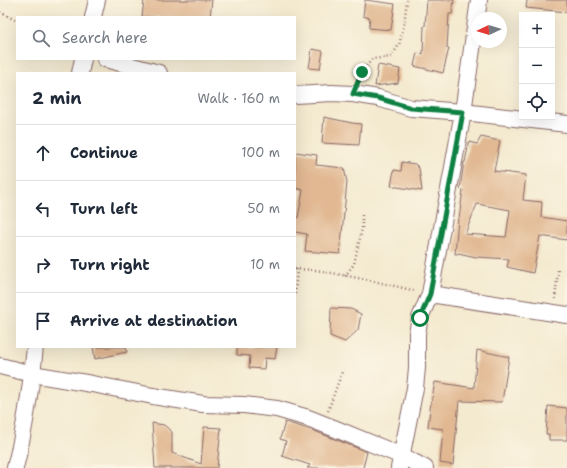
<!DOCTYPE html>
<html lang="en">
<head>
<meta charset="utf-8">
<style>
	body { margin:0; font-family:"Shantell Sans",sans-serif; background:#f6f6f7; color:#1f2937 }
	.controls { position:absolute; right:12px; top:12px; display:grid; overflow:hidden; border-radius:0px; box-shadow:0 4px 16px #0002 }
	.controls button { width:36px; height:36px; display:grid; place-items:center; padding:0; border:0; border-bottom:1px solid #e0e1e3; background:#fff; color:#1f2937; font:20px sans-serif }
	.compass { position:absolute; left:471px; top:12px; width:36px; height:36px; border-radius:50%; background:#fff; box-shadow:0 4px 16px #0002; rotate:266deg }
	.stop { position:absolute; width:12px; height:12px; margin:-9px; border:3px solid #0b8043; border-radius:50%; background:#fff }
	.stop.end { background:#0b8043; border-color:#fff; box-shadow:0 1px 4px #0008 }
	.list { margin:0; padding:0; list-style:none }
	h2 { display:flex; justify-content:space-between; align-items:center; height:52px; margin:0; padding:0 16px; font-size:17px }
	h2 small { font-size:13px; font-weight:400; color:#747a83 }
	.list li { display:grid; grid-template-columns:26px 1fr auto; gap:12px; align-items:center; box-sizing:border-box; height:56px; padding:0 16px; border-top:1px solid #e0e1e3 }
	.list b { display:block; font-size:15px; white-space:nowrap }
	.list em { font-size:13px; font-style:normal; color:#747a83 }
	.icon { flex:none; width:22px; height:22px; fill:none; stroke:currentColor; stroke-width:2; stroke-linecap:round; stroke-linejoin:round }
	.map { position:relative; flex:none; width:567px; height:468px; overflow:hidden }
	.search { position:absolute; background:#fff; box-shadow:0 4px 16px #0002; left:16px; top:16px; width:280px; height:44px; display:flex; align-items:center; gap:10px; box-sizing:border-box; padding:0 14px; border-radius:0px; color:#747a83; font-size:15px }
	.panel { position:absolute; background:#fff; box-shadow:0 4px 16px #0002; left:16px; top:72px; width:280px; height:276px; border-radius:0px }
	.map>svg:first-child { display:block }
	.building { fill:#e1b892; fill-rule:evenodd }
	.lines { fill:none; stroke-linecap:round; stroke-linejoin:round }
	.minor-casing { stroke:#866665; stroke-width:18 }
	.path { stroke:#866665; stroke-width:2.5; stroke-dasharray:1 3; stroke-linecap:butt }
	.minor { stroke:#fff; stroke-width:16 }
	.route { stroke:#0b8043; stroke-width:5 }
</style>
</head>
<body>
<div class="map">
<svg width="567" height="468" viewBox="0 0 567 468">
	<rect width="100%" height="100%" fill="#fcf5e5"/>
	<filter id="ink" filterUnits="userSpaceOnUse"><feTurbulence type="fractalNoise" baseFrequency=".025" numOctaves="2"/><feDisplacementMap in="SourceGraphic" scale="8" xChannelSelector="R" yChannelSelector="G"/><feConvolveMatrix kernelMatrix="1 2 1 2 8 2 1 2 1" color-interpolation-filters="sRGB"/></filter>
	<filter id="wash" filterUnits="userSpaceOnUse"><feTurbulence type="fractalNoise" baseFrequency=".012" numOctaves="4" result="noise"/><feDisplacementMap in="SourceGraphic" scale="16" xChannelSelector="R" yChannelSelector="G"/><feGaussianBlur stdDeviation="0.9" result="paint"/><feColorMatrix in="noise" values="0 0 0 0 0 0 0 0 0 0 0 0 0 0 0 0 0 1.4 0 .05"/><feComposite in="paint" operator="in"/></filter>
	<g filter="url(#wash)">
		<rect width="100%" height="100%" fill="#f4ead0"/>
		<g id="blocks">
			<g class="building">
				<polygon points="144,0 212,0 210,17 142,17"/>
				<polygon points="365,0 395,4 391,30 369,28 370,18 363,16"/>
				<polygon points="427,0 454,0 452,14 449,14 447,48 449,48 443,73 414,66 417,53 423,54 424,26 425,26"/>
				<polygon points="527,0 567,0 567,12 526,8"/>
				<polygon points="312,49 323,51 320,69 309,68"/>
				<polygon points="378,65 400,69 398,83 375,86"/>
				<polygon points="324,117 352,123 361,124 359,145 322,143"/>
				<path d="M481,137L500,141L494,171L526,175L523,200L542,202L541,217L567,221V240L540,236L533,273L507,267L509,259L476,257L458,253L457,254H455L458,218H459L463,190L460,189L464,162H465L469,142L477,144ZM477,204L510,210L506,237L465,234Z"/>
				<polygon points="295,152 317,155 316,165 344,168 347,182 340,254 305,251 307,234 295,232 295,218 298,218 303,190 295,188"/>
				<polygon points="402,162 415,164 419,168 422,191 391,186 394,170 401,171"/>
				<polygon points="331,308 351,309 361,314 358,330 345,342 330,336"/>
				<polygon points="93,347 126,347 127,352 95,359"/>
				<polygon points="237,347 277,347 275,359 265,358 264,369 249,368 250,356 237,355"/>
				<polygon points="477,350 509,357 502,402 459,401 453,465 440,463 443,429 428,427 430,409 435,382 474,388"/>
				<polygon points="548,406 567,408 567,440 549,440 549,434 546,434"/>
				<polygon points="285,422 312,430 367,452 363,468 307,468 310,465 282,456 286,441 280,439"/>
				<polygon points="152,423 164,425 172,432 172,453 201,464 204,427 221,428 217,468 155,468"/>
			</g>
		</g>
	</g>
	<g filter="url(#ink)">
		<use href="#blocks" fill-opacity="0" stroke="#866665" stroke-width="1"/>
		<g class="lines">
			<defs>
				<g id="minor">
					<polyline points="93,17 97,0"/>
					<polyline points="105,59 159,73"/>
					<polyline points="80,73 83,59"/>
					<polyline points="295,95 332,93 353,94 378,98 411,108 463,112 567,124"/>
					<polyline points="430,294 567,315"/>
					<polyline points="0,366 32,374 92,384 153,396 203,404 244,405 277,409 308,418 336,429 402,456 425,468"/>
					<path d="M15,468C25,428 31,388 35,347"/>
					<polyline points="399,468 415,388 417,368 417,333 420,318 430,294 463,112 479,0"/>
				</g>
			</defs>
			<use href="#minor" class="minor-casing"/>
			<g class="path">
				<polyline points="0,12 17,21"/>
				<polyline points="358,80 362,72 372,59 391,57 399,45 404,25 407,0"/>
				<polyline points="295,269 316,270 369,280 416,291"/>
				<polyline points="345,276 354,264 362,229 362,212"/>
				<polyline points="295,294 297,269"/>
				<polyline points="555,299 558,270"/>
				<polyline points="328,411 342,372"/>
			</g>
			<use href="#minor" class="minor"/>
		</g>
	</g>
	<g class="lines" filter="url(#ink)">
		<polyline class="route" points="362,72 353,94 378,98 411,108 463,112 430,294 420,318"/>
	</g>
</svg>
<div class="controls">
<button>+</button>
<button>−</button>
<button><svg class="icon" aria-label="locate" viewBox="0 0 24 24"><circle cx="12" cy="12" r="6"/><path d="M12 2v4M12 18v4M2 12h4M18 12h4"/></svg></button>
</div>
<svg class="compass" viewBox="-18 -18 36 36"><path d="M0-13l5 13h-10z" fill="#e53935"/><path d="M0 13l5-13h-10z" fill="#747a83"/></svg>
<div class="stop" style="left:420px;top:318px"></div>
<div class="stop end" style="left:362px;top:72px"></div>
<div class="search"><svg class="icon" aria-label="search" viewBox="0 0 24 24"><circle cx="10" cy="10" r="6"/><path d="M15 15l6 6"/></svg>Search here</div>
<section class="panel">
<h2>2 min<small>Walk · 160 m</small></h2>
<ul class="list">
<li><svg class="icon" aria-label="ahead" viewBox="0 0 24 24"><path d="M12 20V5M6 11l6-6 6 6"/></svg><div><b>Continue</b></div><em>100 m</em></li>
<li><svg class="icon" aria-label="left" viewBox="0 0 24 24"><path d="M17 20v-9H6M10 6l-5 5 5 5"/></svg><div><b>Turn left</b></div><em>50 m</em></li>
<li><svg class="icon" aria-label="right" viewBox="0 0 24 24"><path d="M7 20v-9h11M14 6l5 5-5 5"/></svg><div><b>Turn right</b></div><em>10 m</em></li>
<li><svg class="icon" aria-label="arrive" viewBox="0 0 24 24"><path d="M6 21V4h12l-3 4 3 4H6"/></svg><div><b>Arrive at destination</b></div></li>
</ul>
</section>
</div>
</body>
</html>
